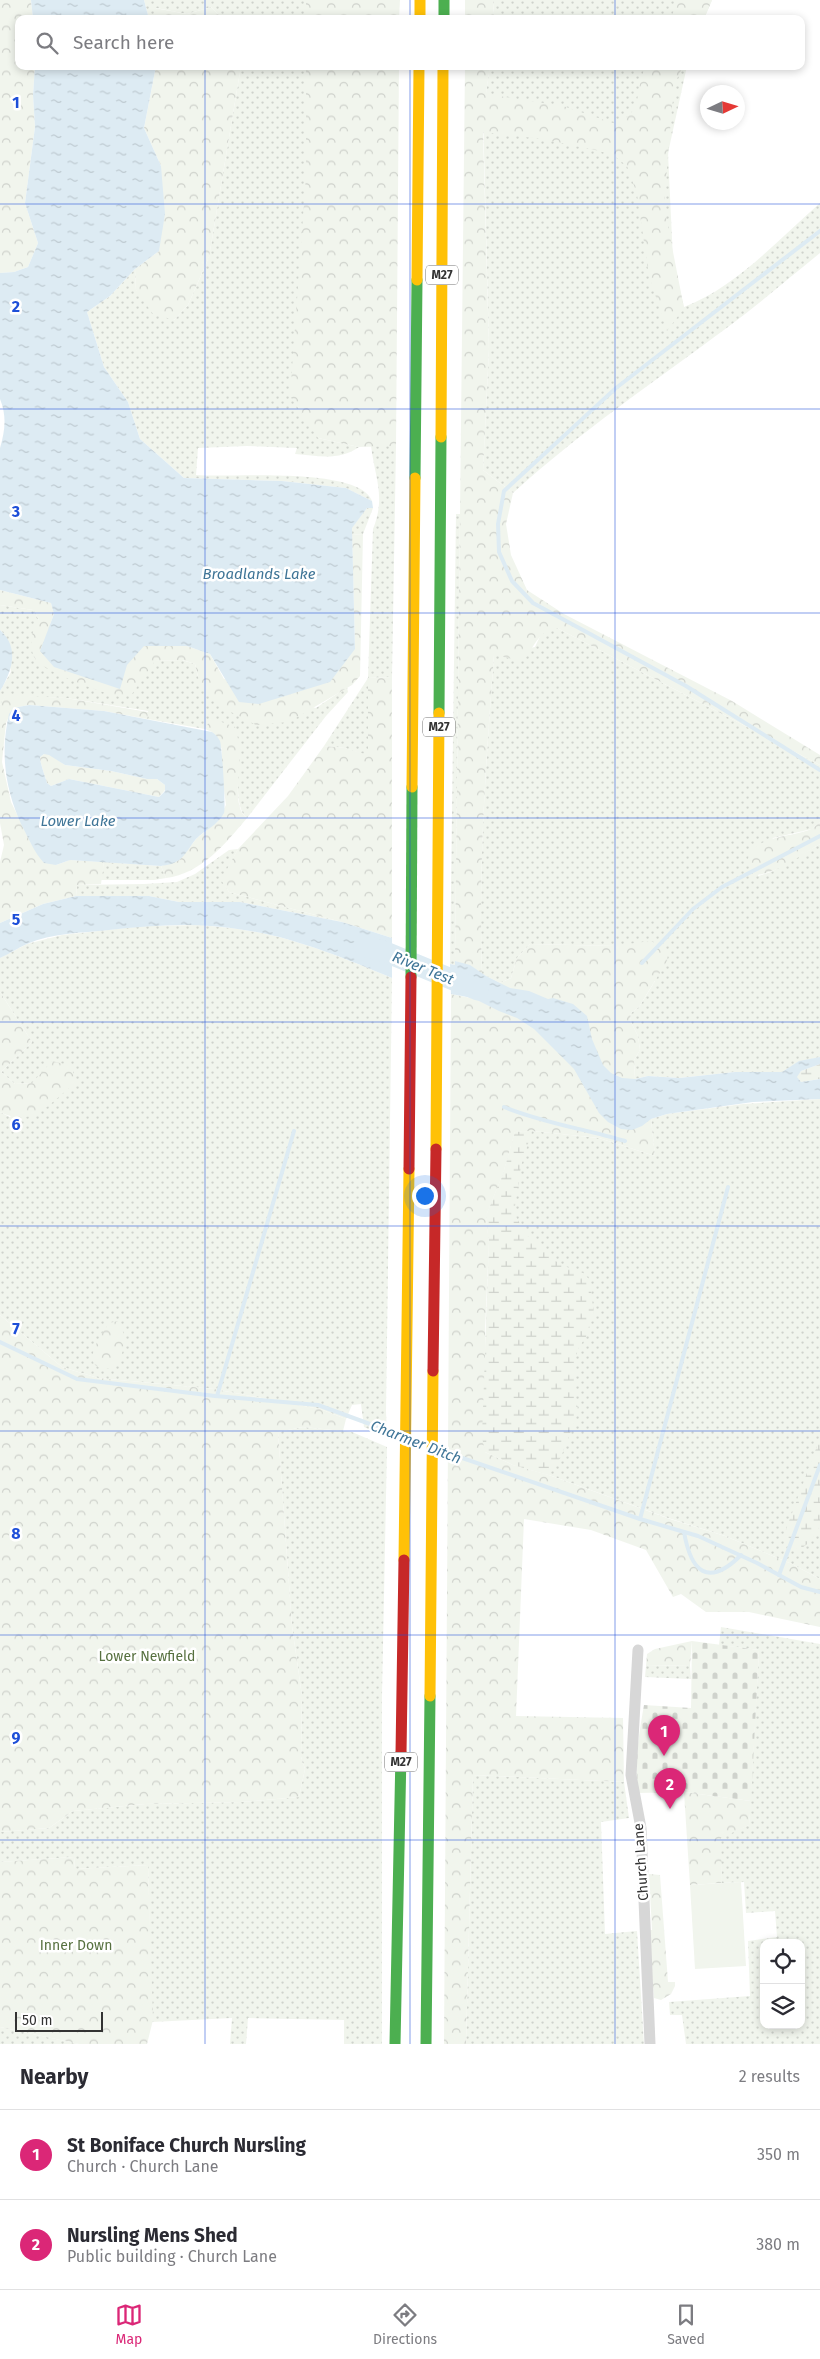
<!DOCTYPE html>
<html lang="en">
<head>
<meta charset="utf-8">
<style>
	body { margin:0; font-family:"Fira Sans",sans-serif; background:#f7f7f7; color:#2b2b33 }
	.controls { position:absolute; right:15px; bottom:15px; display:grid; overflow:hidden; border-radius:10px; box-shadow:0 2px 8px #0003 }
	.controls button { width:45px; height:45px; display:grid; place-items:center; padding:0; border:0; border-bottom:1px solid #e1e1e2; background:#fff; color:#2b2b33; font:25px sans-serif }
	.compass { position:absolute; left:700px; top:85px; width:45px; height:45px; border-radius:50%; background:#fff; box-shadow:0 2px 8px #0003; rotate:86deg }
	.scale { position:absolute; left:15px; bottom:12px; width:88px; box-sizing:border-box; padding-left:5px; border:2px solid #333; border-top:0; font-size:14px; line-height:18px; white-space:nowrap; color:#333; -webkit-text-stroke:4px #fff; paint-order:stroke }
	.you { position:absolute; left:424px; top:1195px; width:18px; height:18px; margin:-12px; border:4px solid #fff; border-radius:50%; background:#1a73e8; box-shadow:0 0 0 8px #1a73e833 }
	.badge { display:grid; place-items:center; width:32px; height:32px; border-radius:50%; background:#db2777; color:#fff; font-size:16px; font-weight:700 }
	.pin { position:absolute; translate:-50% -41px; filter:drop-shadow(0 1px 2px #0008) }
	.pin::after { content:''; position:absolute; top:26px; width:18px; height:15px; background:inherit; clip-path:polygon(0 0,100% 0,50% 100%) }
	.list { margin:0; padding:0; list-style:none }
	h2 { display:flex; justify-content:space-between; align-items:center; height:65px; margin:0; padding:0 20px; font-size:21px }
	h2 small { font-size:16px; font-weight:400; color:#7c7c81 }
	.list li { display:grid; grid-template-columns:32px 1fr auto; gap:15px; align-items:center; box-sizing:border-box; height:90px; padding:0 20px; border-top:1px solid #e1e1e2 }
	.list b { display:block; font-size:19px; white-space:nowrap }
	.list p { margin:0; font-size:16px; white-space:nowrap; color:#7c7c81 }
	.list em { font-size:16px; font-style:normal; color:#7c7c81 }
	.icon { flex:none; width:28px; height:28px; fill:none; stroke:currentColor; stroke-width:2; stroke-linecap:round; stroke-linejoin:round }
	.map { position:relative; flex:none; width:820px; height:2044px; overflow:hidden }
	.search { position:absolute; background:#fff; box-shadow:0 2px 8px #0003; left:15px; right:15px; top:15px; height:55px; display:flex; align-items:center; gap:12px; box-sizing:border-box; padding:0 18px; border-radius:10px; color:#7c7c81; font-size:19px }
	.sheet { height:245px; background:#fff }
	nav { display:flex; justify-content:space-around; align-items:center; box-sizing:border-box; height:70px; border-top:1px solid #e1e1e2; background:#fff; font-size:14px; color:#7c7c81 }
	nav a { display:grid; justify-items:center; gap:2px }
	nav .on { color:#db2777 }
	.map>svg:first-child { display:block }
	.grass { fill:url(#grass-dots); fill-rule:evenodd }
	.forest { fill:url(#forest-crowns) }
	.wetland { fill:url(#wetland-marsh) }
	.cemetery { fill:url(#cemetery-stones) }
	.green { fill:#f1f5ed }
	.water { fill:url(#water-ripples); fill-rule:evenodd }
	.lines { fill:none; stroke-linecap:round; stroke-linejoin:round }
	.stream { stroke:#ddebf3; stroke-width:4 }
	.river { stroke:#ddebf3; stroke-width:21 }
	.street { stroke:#d7d7d7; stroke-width:11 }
	.fast { stroke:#4caf50; stroke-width:11 }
	.slow { stroke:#ffc107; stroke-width:11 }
	.jam { stroke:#c62828; stroke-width:11 }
	.grid { fill:none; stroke:#1d4ed8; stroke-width:1; stroke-opacity:0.55 }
	.labels { text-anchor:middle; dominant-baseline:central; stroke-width:5; stroke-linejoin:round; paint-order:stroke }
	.shield { fill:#fff; stroke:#707070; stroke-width:1 }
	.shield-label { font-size:12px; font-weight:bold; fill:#333 }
	.park-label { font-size:14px; fill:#56703f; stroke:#fff }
	.street-label { font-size:14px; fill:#333; stroke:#fff }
	.water-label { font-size:15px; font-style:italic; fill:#3f7597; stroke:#fff }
	.grid-label { font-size:16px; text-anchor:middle; font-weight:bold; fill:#1d4ed8; stroke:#fff; stroke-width:5; stroke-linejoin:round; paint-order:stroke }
</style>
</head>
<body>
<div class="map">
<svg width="820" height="2044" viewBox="0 0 820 2044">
	<defs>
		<pattern id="grass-dots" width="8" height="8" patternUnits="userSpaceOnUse" patternTransform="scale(1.25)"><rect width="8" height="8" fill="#f1f5ed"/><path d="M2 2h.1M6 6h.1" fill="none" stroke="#cfd2cc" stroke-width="1.8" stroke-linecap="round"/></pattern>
		<pattern id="forest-crowns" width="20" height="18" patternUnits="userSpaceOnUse" patternTransform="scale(1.25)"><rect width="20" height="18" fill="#f1f5ed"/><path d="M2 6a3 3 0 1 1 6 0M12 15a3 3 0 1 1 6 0" fill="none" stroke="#cfd2cc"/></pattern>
		<pattern id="wetland-marsh" width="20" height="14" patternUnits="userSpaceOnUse" patternTransform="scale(1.25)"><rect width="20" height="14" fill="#f1f5ed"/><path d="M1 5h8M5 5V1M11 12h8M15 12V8" fill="none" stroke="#cfd2cc"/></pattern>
		<pattern id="cemetery-stones" width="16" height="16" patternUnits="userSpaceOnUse" patternTransform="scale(1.25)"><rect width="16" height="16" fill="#f1f5ed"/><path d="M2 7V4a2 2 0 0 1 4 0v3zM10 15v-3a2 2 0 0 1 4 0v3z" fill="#cfd2cc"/></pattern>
		<pattern id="water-ripples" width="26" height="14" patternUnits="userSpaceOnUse" patternTransform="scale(1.25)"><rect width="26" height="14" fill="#ddebf3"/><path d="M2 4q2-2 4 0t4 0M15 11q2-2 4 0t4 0" fill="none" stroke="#becad1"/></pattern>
	</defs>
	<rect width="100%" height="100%" fill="#fff"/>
	<g class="grass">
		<polygon points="144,0 306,0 306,19 223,19 211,7 187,14 156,8 154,19 149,19"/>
		<polygon points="493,0 712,0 704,19 494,19"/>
		<path d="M241,66H306V176L318,438L359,447C339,461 319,456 295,454L297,448L247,446L198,448L196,475C229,478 359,466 372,501L346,488L282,481L184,478L140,439L128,402L104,367L87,312L110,296L135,269L136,290L174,320L188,305L209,257Z"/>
		<path d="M490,66H687L668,153L673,260L684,307C735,288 779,239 820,203V253C789,278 759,304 728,327C655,381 580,432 513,493L483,470L489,349L483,113Z"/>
		<path d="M371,446H396L392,677L368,678V756L345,748L324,746L368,678L373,529C386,497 375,478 371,446Z"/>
		<polygon points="367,508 373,508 363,534 352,535 352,527"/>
		<polygon points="456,514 460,514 455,965 450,964"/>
		<path d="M0,605L33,610L39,620L155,661L182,660L195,664L198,677L316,708L347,687L348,692L326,716L247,818C233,808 239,767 240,750L211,719L205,729L147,719L148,711L66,698L6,696L0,705V691L11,672L4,634L0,630Z"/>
		<path d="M550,628H557L820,765V822L812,829L773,838L758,876L771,872L820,844V1057L799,1062L782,1072H735L679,1078L648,1076L635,1079L634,1060L640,1050L638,1036L630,1020L631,1013L639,1007L655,981L614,946L530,944L517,958L511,978L500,983L482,974C478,867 486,761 494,655L535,647L542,632Z"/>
		<polygon points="238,849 222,880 229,892 342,922 240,902 179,902 149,896 76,896 77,885 144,884 177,882 195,874 229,850"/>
		<polygon points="104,862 161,866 166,878 154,880 101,880"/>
		<path d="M202,925C216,927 230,927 244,930C293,937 346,959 392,978L386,1411L387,1437L364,1427L361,1404L352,1405L346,1419L320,1409L214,1389L98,1378L62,1367L0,1315V1112L10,1117L33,1083L15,1084L1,1072L32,1042L0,992V958L27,944L62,935L144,926Z"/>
		<polygon points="820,1099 820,1579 792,1564 725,1536 668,1518 549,1475 513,1465 482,1437 489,1243 486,1216 503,1174 515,1132 532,1131 599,1138 655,1156 651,1119 667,1114 743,1104"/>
		<polygon points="303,1427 352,1432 387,1447 382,1695 382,2044 344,2044 344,2020 248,2018 246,2044 230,2044 232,2018 152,2022 148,1865 75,1869 74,1857 0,1862 0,1832 49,1828 73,1811 145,1804 242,1802 299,1797 305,1769 301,1757 302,1696 292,1626 278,1432"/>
		<path d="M721,1627L820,1644V2044H686L682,2015H670L669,2002L750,1996L748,1941L777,1937L775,1911L746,1913L744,1882L722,1883L720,1837L749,1825L759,1650L719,1645ZM764,1943H801V2025H764Z"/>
		<polygon points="690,1665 691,1679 645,1677 646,1666"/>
		<polygon points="473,1775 624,1782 629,1818 601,1822 605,1934 637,1931 644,2044 466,2044"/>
		<polygon points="0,2027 79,2044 0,2044"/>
	</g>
	<g class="forest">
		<polygon points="0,0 31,0 33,19 19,19 19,66 35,66 33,95 35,127 25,203 38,243 28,267 14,272 0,273"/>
		<polygon points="306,0 400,0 399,19 306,19"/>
		<polygon points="465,0 493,0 494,19 465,19"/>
		<polygon points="679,0 712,0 704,19 670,19"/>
		<polygon points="211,7 223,19 154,19 155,8 187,14"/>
		<polygon points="156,66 241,66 209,257 188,305 174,320 153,314 136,290 135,269 159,251 161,166 144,128"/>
		<polygon points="306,66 399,66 396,446 359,447 318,438 290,396 306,176"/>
		<path d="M465,66H490L486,94L563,106L616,124C646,109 633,91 646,66H683L677,79L672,106L664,206L684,308L667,331L649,276L637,194L627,166L613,155L595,150L542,139L483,132L489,349L483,470L513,493L506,524L511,555L527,590L564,614L732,701L820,755V765L557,628C539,629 534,648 523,661L494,655C486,761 478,867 482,974L500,983L511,978L517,958L530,944L614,946L650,941L664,946L668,953L667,961L639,1007L631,1013L630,1020L638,1036L640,1050L634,1060L635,1079L651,1119L655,1156L599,1138L532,1131L515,1132L503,1174L486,1216L489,1243L485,1331V1452L513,1465L549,1475L670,1519L725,1536L792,1564L820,1579V1627L749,1612H706L681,1594L673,1597L646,1550L591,1530L524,1519L516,1716L623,1718L624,1782L473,1775L466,2044H444L451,994L476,999L475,969L455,961Z"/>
		<path d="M363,534L360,676L352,685L289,722L256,725L229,711L201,689L195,664L183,660L155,661L132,694C127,695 121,698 117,696C100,692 45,672 36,660C28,649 31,630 39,620L33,610L0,605V590L51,603L54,614L40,651L127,665L143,646H187L210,654L224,679L355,649L352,535Z"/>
		<polygon points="392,677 392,938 342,922 229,892 221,880 238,849 288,796 324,746 345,748 368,755 368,678"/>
		<polygon points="6,695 66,698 148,712 147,719 104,711 29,705 13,708 6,723 2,762 11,802 32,845 56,865 70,860 104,862 101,884 77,885 76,896 43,904 0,923 0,862 4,845 0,823 0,705"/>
		<path d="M211,718L235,727C237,734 239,742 240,750C241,768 231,807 247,818C226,843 201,874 166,878L161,866L179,860L197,838L218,821L226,805L221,768L222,749L212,732L205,729Z"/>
		<path d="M44,754H49L65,765L111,771L147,779H157L165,785V790L159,797L69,779L51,786L47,783C45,776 40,763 40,757Z"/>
		<path d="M820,822V844C806,852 768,879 753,874C752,871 749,866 748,863C746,836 795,837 811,829C814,828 817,824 820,822Z"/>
		<path d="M0,992L32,1042L1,1072L15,1084L32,1083L52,1061L72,1066L75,1083C51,1102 33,1129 0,1112Z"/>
		<polygon points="0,1315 62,1367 98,1378 214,1389 320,1409 346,1419 343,1431 303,1427 278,1432 292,1626 302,1696 301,1757 305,1769 299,1797 242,1802 145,1804 73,1811 49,1828 0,1832"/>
		<path d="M118,1321C128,1333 126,1362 109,1368C106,1370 101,1369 98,1367C83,1359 103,1332 109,1323Z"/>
		<polygon points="692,1641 690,1665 646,1666 647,1654 655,1649"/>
		<polygon points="684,1792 751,1801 749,1825 721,1838 722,1883 690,1885"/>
		<polygon points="74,1857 75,1869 148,1865 153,2020 147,2044 79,2044 0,2027 0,1862"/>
		<polygon points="649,1874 660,1875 668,1982 675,1982 675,1986 671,1994 661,2000 654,1998 648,1930 652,1930"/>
	</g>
	<g class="wetland">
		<polygon points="820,1064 820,1079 801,1082 796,1077 801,1071"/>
		<polygon points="532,1131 521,1166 514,1213 526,1235 538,1243 559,1264 583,1273 589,1279 594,1313 587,1335 578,1349 574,1366 574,1386 578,1410 576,1418 561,1457 549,1475 513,1465 485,1452 482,1437 489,1243 486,1216 503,1174 515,1132"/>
		<polygon points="820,1438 820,1526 810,1542 799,1550 786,1544 785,1532"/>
	</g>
	<path class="cemetery" d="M692,1641L759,1650L751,1801L684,1792L638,1793C634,1763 639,1734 644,1705L691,1708Z"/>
	<polygon class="green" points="741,1882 746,1966 695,1969 690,1885"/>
	<g class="water">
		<polygon points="31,0 144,0 149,19 33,19"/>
		<path d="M35,66H156L144,128L161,166L165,214L159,251L135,269L110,296L87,312L104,367L128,402L140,439L184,478L282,481L346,488L372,501L373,508H367L352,528L355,649L330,682L259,704L239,702L210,654L187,646H144L127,665L120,689L54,667L40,651L54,614L51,603L0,590V448C5,431 7,416 0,399V273L14,272L28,267L38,243L25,203L35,127L33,95Z"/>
		<path d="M0,630C20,648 12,671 0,691Z"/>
		<path d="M29,705L104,711L212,732C215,734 218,737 220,741C222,746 226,808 224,813C218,825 205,830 196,839C190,846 186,855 179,860C174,864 167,865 161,866L70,860L56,865L44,863C34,852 29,839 22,826C5,789 0,754 9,714L13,708ZM44,754L49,755L65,765L111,771L147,779H157L165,785V791L159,797L69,779L51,786L47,783C45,776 40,763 40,757Z"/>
		<path d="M76,896H149L179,902H240L342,922L392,938V978C346,959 293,937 244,930C199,922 154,925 109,930C82,933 52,933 27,944C18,948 9,954 0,958V923L43,904Z"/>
		<polygon points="455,961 470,965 486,976 510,988 529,991 548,999 553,998 573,1004 587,1016 592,1039 603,1065 611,1073 622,1078 635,1079 648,1076 679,1078 735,1072 782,1072 799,1061 820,1057 820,1064 801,1071 797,1077 801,1082 820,1079 820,1099 753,1102 667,1114 651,1119 642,1126 632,1130 621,1129 608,1122 599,1113 574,1069 534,1029 517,1018 499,1011 473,998 451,994 450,964 455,965"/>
	</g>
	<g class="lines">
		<g class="stream">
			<polyline points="820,231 616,388 504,491 498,524 499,552 512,581 533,603 686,686 820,770"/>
			<polyline points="642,963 693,909 722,887 820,836"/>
			<path d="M504,1107C543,1123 585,1129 625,1141"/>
			<polyline points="0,1342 77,1379 215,1396 318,1405 400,1435"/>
			<polyline points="217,1396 294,1131"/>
			<polyline points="439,1450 640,1519 698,1536 757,1563 801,1587 820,1592"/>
			<polyline points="640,1519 728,1187"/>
			<path d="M684,1532C691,1572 708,1588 741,1555"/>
			<polyline points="779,1575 820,1465"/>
		</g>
		<polyline class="river" points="364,946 383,951 478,990"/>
		<polyline class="street" points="638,1650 631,1775 641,1828 650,2044"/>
		<g class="fast">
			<polyline points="444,0 444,19"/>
			<polyline points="415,478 417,280"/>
			<polyline points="439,713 441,437"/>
			<polyline points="411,977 412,787"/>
			<polyline points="395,2044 401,1753"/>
			<polyline points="426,2044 430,1696"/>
		</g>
		<g class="slow">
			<polyline points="420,0 420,19"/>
			<polyline points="417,280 419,66"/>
			<polyline points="441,437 443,66"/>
			<polyline points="412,787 415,478"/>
			<polyline points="436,1149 439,713"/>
			<polyline points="404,1560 409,1169"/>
			<polyline points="430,1696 433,1371"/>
		</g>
		<g class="jam">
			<polyline points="409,1169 411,977"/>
			<polyline points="433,1371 436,1149"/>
			<polyline points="401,1753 404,1560"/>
		</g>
	</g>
	<path class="grid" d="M205,0V19M410,0V19M615,0V19M205,66V2044M410,66V2044M615,66V2044M0,204H820M0,409H820M0,613H820M0,818H820M0,1022H820M0,1226H820M0,1431H820M0,1635H820M0,1840H820"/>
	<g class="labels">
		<g class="shield">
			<rect x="426" y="265.5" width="32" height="19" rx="4"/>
			<rect x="423" y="717.5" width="32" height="19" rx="4"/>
			<rect x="385" y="1752.5" width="32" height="19" rx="4"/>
		</g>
		<g class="shield-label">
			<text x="442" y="275">M27</text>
			<text x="439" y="727">M27</text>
			<text x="401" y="1762">M27</text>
		</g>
		<g class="park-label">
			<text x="147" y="1656">Lower Newfield</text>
			<text x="76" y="1945">Inner Down</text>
		</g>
		<g class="street-label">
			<text transform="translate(641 1862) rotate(-94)">Church Lane</text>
		</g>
		<g class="water-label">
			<text x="259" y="574">Broadlands Lake</text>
			<text x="78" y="821">Lower Lake</text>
			<text transform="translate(423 968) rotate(22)">River Test</text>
			<text transform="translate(416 1442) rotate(21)">Charmer Ditch</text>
		</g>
	</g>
	<g class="grid-label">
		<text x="16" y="108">1</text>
		<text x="16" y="312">2</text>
		<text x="16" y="517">3</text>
		<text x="16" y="721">4</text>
		<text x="16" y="925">5</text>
		<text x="16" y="1130">6</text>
		<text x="16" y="1334">7</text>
		<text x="16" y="1539">8</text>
		<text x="16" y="1743">9</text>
	</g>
</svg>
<div class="controls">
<button><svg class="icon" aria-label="locate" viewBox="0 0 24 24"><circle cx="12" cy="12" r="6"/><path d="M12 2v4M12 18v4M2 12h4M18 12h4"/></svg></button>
<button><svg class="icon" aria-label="layers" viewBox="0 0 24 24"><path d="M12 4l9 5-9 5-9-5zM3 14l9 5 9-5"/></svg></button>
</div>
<svg class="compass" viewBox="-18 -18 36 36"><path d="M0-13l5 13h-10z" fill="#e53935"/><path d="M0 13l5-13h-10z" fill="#7c7c81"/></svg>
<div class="scale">50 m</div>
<div class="you"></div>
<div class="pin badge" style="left:664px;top:1756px">1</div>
<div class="pin badge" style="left:670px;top:1809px">2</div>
<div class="search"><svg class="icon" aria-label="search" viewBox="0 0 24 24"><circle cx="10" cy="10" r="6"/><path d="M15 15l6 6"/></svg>Search here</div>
</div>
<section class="sheet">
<h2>Nearby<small>2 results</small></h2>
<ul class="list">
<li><span class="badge">1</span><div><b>St Boniface Church Nursling</b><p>Church · Church Lane</p></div><em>350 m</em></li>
<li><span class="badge">2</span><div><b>Nursling Mens Shed</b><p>Public building · Church Lane</p></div><em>380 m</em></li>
</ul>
</section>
<nav>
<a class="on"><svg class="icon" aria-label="map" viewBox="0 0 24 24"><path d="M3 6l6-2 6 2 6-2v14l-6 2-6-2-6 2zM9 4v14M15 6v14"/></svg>Map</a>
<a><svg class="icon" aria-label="directions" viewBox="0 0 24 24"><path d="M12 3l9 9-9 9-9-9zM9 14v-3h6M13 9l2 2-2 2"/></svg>Directions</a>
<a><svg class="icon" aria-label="saved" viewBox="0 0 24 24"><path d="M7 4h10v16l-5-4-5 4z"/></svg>Saved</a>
</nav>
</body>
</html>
